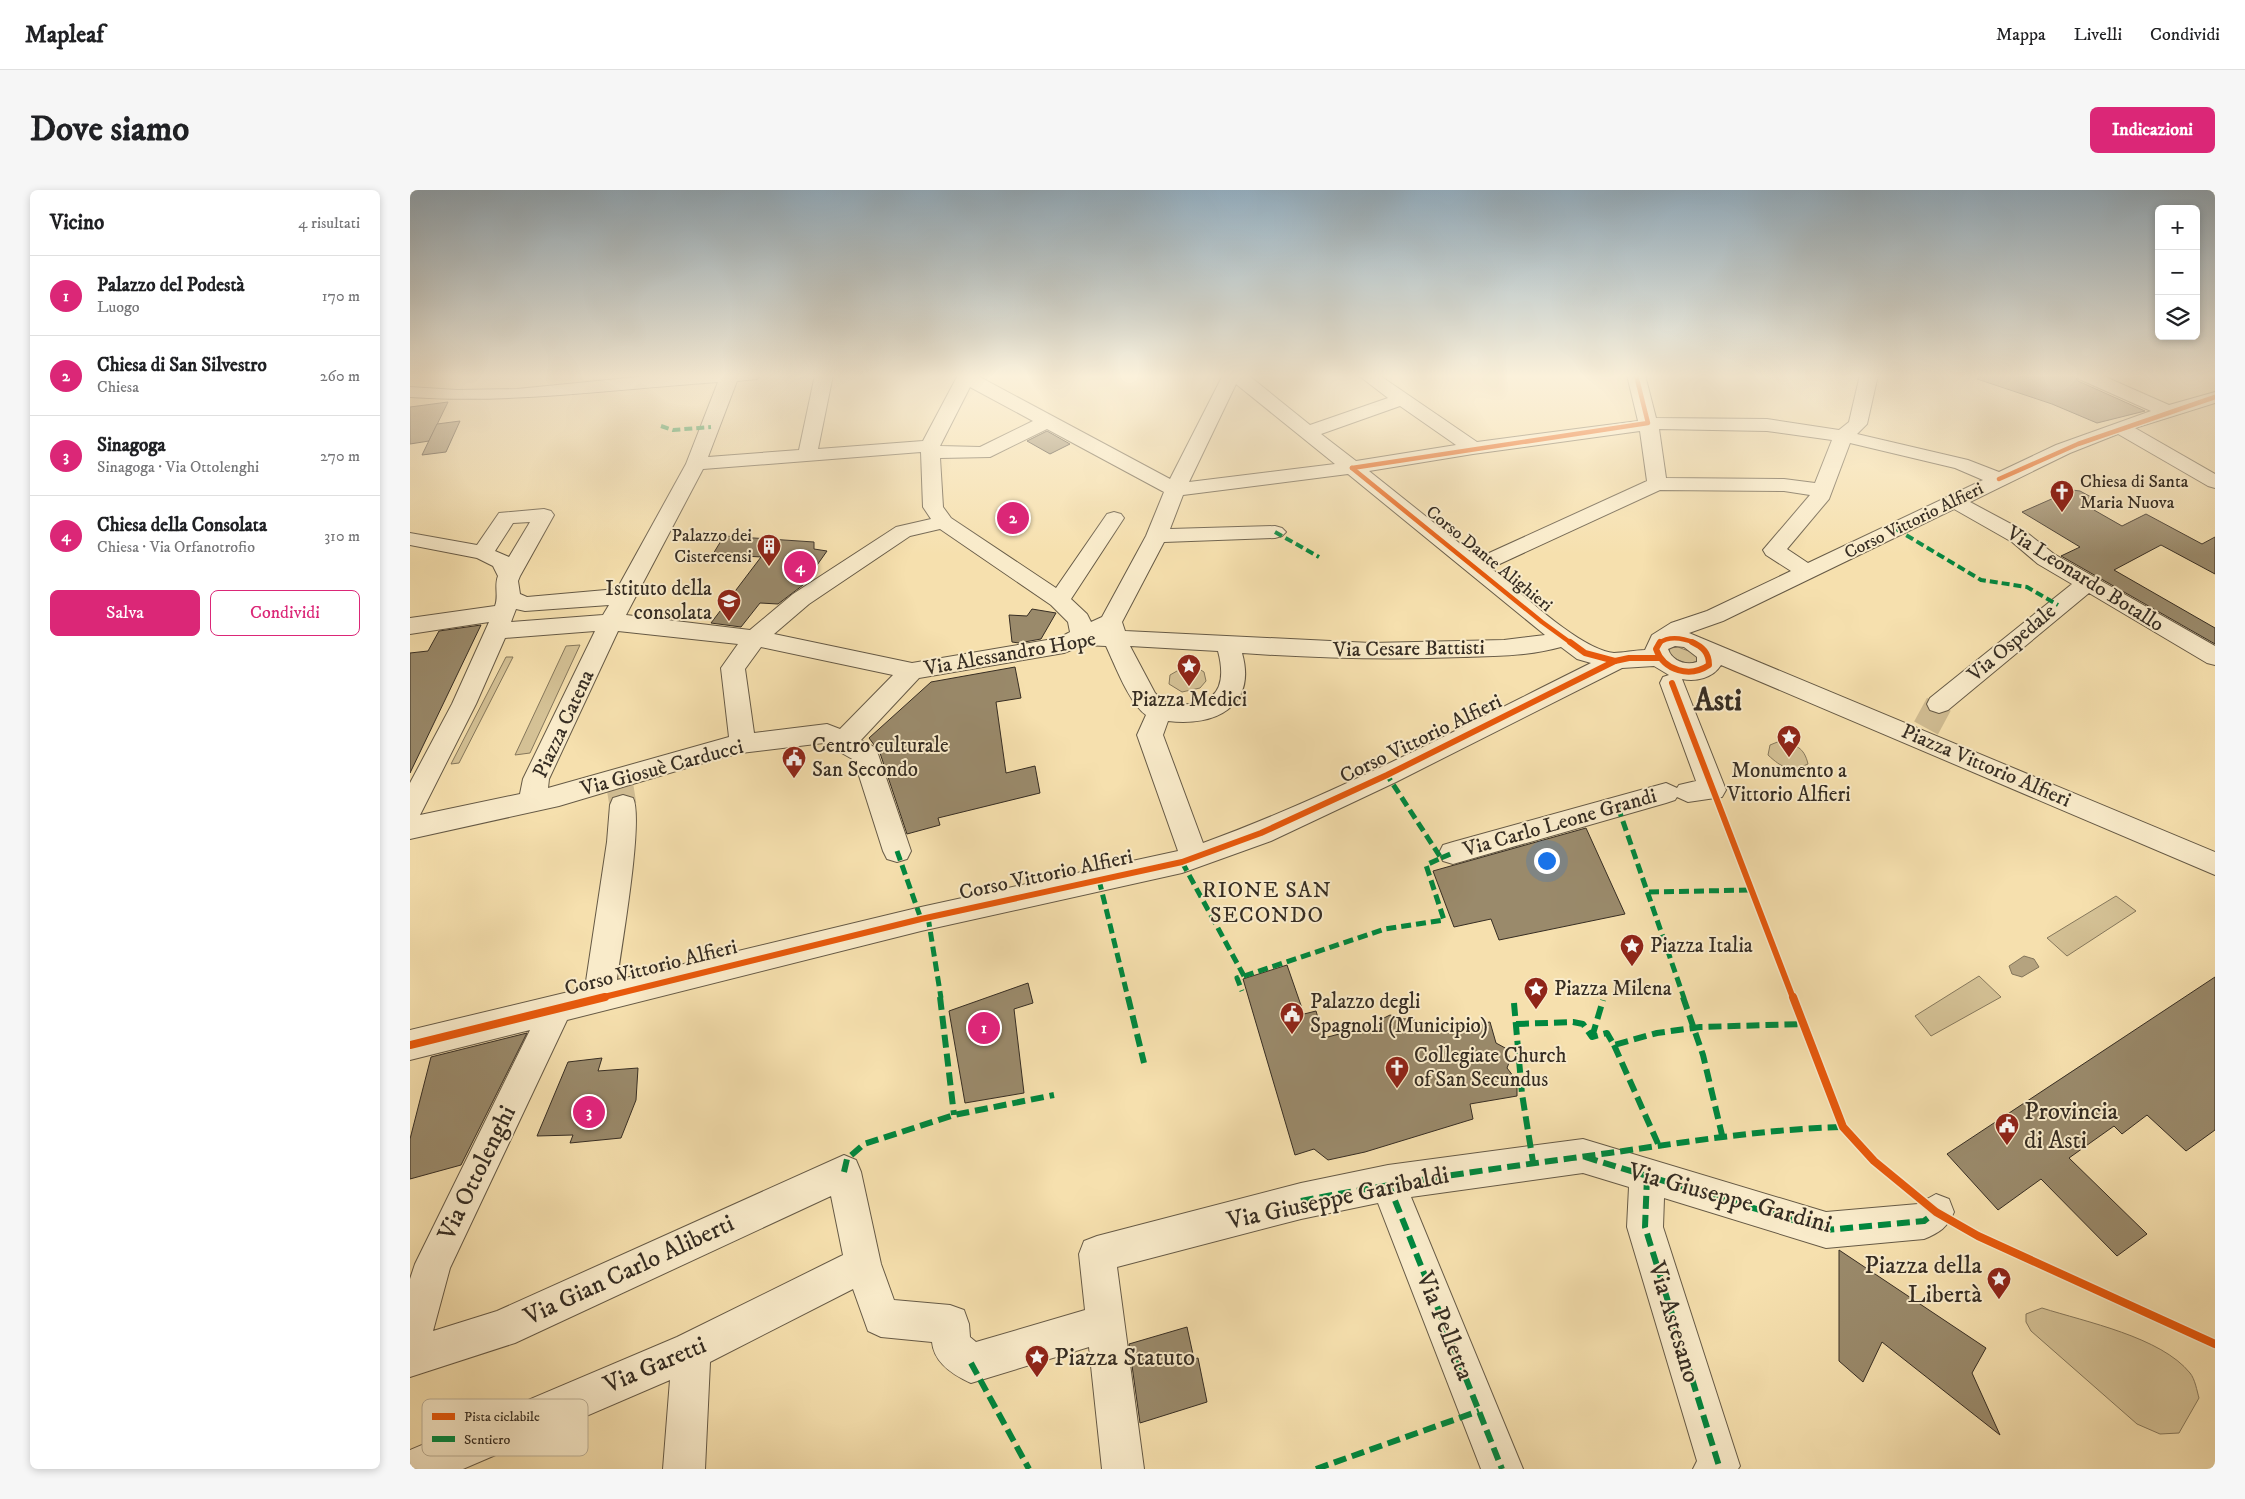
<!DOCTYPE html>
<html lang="it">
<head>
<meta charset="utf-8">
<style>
	body { margin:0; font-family:"IM FELL DW Pica",serif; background:#f6f6f6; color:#202124 }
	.controls { position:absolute; right:15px; top:15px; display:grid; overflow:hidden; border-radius:8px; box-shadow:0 2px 8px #0003 }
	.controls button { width:45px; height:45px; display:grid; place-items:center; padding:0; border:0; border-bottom:1px solid #e0e0e0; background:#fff; color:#202124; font:25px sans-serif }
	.you { position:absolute; left:1136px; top:670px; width:18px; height:18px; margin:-12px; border:4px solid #fff; border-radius:50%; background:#1a73e8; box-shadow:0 0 0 8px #1a73e833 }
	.badge { display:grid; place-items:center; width:32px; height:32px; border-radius:50%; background:#db2777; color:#fff; font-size:16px; font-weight:700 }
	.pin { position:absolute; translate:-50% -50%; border:2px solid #fff; box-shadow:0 1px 5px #0006 }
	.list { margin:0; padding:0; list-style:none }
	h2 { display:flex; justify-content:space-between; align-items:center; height:65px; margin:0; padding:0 20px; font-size:21px }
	h2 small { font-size:16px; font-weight:400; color:#757577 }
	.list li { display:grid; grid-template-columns:32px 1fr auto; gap:15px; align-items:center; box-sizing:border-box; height:80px; padding:0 20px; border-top:1px solid #e0e0e0 }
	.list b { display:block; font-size:19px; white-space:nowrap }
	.list p { margin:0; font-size:16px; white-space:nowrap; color:#757577 }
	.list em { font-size:16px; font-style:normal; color:#757577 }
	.actions { display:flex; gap:10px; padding:15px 20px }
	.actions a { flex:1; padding:11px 0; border:1px solid #db2777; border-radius:8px; text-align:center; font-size:18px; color:#db2777 }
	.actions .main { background:#db2777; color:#fff }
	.icon { flex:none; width:28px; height:28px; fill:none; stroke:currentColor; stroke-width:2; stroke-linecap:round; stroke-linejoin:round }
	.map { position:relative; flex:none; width:1805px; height:1279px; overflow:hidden; border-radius:8px }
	header { display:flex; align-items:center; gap:30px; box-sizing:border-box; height:70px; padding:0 25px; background:#fff; border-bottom:1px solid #e0e0e0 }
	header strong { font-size:24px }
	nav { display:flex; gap:28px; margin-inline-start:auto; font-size:18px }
	.intro { display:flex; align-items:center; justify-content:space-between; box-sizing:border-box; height:120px; padding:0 30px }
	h1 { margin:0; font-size:35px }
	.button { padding:12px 22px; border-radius:8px; background:#db2777; color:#fff; font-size:18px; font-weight:700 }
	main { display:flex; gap:30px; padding:0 30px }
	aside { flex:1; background:#fff; border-radius:8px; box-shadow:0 2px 8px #0003 }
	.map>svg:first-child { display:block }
	.green { fill:#d5c296; stroke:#86785c }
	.water { fill:#b5a37f; stroke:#82745a }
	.building { fill:#9a8a6b; stroke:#362d23 }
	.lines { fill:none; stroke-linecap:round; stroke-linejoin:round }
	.minor-tunnel { stroke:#d0bc92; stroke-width:27; stroke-dasharray:27 14; stroke-linecap:butt }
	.minor-casing { stroke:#665a46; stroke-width:2 }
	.minor { fill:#f9ebca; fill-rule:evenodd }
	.quiet-far2 { stroke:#00873e; stroke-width:4; stroke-dasharray:8 4; stroke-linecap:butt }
	.quiet-far1 { stroke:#00873e; stroke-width:5; stroke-dasharray:10 5; stroke-linecap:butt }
	.quiet { stroke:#00873e; stroke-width:6; stroke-dasharray:13 6; stroke-linecap:butt }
	.cycleway-far2-casing { stroke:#f9ebca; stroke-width:7 }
	.cycleway-far1-casing { stroke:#f9ebca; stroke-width:9 }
	.cycleway-casing { stroke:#f9ebca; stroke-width:11 }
	.cycleway-far2 { stroke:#e8590c; stroke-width:4.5 }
	.cycleway-far1 { stroke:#e8590c; stroke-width:6 }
	.cycleway { stroke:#e8590c; stroke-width:8 }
	.labels { text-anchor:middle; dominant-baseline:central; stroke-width:4; stroke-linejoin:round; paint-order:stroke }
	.far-poi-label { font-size:18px; fill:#362d23; stroke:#f9ebca; text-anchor:start }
	.far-street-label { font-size:18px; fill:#362d23; stroke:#f9ebca }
	.street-label { font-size:21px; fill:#362d23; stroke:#f9ebca }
	.poi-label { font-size:21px; fill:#362d23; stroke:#f9ebca; text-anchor:start }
	.neighbourhood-label { font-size:22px; letter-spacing:1px; fill:#362d23; stroke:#f9ebca }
	.near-poi-label { font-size:25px; fill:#362d23; stroke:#f9ebca; text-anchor:start }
	.near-street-label { font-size:25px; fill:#362d23; stroke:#f9ebca }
	.town-label { font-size:31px; font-weight:bold; fill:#362d23; stroke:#f9ebca }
	.key { fill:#f9ebca; stroke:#beb298; stroke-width:1 }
	.key-label { font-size:14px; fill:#362d23 }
</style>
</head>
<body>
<header>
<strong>Mapleaf</strong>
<nav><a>Mappa</a><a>Livelli</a><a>Condividi</a></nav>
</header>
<div class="intro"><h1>Dove siamo</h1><a class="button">Indicazioni</a></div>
<main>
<aside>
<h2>Vicino<small>4 risultati</small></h2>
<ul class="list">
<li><span class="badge">1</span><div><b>Palazzo del Podestà</b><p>Luogo</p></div><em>170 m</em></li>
<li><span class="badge">2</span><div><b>Chiesa di San Silvestro</b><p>Chiesa</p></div><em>260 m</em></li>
<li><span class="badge">3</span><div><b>Sinagoga</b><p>Sinagoga · Via Ottolenghi</p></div><em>270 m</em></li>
<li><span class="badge">4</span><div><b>Chiesa della Consolata</b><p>Chiesa · Via Orfanotrofio</p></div><em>310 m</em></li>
</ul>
<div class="actions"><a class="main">Salva</a><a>Condividi</a></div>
</aside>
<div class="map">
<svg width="1805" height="1279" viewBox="0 0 1805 1279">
	<rect width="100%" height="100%" fill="#f6e0ae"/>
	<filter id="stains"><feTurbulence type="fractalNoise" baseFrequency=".004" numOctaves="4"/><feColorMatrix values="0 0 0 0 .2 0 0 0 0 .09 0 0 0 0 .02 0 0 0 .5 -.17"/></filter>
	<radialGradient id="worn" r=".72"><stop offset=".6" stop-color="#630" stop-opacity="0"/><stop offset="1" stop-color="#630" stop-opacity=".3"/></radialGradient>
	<g class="green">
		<polygon points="170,455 120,563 105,565 156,456"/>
		<path d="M1268,457L1284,463L1287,467V471C1278,476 1264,470 1259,462L1260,458Z"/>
		<polygon points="96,467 103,467 49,573 41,574"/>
		<polygon points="774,477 786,477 794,482 796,491 790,498 772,502 759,494 760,485"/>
		<path d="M1370,551C1386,555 1394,557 1398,574C1380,582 1372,578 1358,565L1360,555Z"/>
		<polygon points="1706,706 1726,721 1657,766 1637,748"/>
		<polygon points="1569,786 1591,807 1521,846 1505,826"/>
		<path d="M1632,1118C1676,1132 1751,1147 1780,1183C1785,1189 1787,1201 1789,1208L1769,1243L1750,1244L1727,1234L1621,1141L1616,1132V1124Z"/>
	</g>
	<polygon class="water" points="1614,766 1624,769 1629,777 1612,787 1602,784 1599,776"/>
	<g class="building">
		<polygon points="1568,185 1664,185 1668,191 1735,221 1687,233 1642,214 1567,189"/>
		<polygon points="38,212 19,251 0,254 0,217"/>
		<polygon points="50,231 36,262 12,265 27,234"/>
		<polygon points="637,241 660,254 640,264 617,251"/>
		<polygon points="1662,300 1670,301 1683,308 1684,320 1712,336 1736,324 1792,354 1805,347 1805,384 1751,355 1704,380 1805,438 1805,454 1651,366 1670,357 1612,322"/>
		<polygon points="314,346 404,352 404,359 417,361 393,395 368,414 350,413 331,437 301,433 351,367 303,364"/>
		<polygon points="622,419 646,423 631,449 609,453 602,452 599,425 617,426"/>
		<polygon points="71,435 0,583 0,463 18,461 29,441"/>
		<polygon points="605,477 611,508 586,512 596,583 625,576 630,603 528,628 530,635 497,644 470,563 459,548 521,492"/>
		<polygon points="1176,638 1215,724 1089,750 1081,729 1044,737 1023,681"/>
		<polygon points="877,775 894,824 906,821 914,848 971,833 974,828 980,825 995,829 1003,827 1008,843 1080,832 1086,853 1097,859 1100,870 1097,878 1107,891 1107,906 1060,914 1063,929 955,962 918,970 904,959 885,965 833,789"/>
		<polygon points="1805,787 1805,940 1776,961 1737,925 1712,944 1704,936 1659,968 1737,1044 1707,1066 1631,989 1588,1020 1537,964"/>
		<polygon points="618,793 623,813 604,819 614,903 555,913 539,821"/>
		<polygon points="117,843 51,975 0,989 0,949 21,867"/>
		<polygon points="192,868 188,881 228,878 226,910 211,948 160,953 163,945 127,946 158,872"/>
		<polygon points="1429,1060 1576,1158 1562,1183 1590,1245 1472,1152 1453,1192 1429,1171"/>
		<polygon points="777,1137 784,1169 788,1168 797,1212 730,1233 719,1154"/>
	</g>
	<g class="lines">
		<g class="minor-tunnel">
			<polyline points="1516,538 1529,514"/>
			<polyline points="210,597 213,615"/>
		</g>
		<defs>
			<path id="minor" d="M248,185H350L347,189L327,191L298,267L389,260L405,185H423L408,259L513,251L548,185H566L760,289L813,185H838L900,235L978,208L948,185H969L1067,252L1228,231L1217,185H1235L1246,228L1357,229L1429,240L1439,232L1450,185H1468L1457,234L1447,244L1558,270L1589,282L1646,255L1741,221L1669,189L1666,185H1691L1759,215L1805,202V213L1725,238L1805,284V298L1798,296L1708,244L1660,263L1560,312L1616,342L1644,364L1805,456V475L1797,473L1679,403L1538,520L1529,523L1520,520L1517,514L1520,508L1662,394L1628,374L1602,352L1544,319L1313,431L1279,443L1805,662V685L1311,475C1303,488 1286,492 1272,489L1316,600L1312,607L1278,612L1267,607L1265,610L1256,613L1043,674L1033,671L1029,663L1033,655L1043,652L1256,593L1267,598L1269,595L1286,591L1250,493L1253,487L1259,485L1244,476L1212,478L986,592L861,651L772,683L511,741L157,830L40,1078L23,1141L87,1121L434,965L446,970L451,982L471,1074L484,1110L540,1115L554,1120L559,1134L560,1147L566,1152L675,1120L669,1064L674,1051L687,1046L891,993L978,975L1173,949L1416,1022L1508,1014L1526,1004L1539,1009L1544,1022C1538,1037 1529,1043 1514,1049L1416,1058L1254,1008L1253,1037L1330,1276L1328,1279H1283L1287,1271L1217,1037L1219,997L1173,983L1001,1007L1113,1279H1071L968,1013L891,1029L707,1077L734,1279H692L679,1157L561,1193C543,1185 524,1173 522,1152L471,1147L458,1141L443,1099L300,1172L295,1279H253L260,1190L53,1279H0V1260L267,1147L433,1065L421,1006L105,1153L0,1187V1089L5,1074L120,840L0,870V840L175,798L197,652L200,615L203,608L213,605L223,608C234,629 211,759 207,790L511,717L768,661L727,545L736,525C719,513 705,475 696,456L674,455L654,463L509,488L451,550L464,557L468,564L501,661L497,669L487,672L477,669L473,661L444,570L414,553L331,563L300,571L149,616L0,649V593L42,514L79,432L0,444V428L85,416C89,406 84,396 88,386L83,376L67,368L0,355V343L67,355L89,323L134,319L141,321L144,325L110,386L108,391L110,404L117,407L207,399L276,274L308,192C205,199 103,214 0,207V197L47,200L107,199ZM826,194L925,274L779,292ZM560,197L623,231L570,257L530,256ZM990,216L1046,255L946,271L911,244ZM637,239L754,302L736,346L692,427L681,432L677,424L661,409L714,328L711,324L704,322L697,324L646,398L541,328L533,317L530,268L580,267ZM1249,239L1357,241L1422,250L1405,293L1374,289L1256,288ZM1230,241L1237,291L1068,368L959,281L1063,264ZM1440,253L1545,278L1573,290L1398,373L1377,359L1419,309ZM511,262L513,317L521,329L486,337L383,404L340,440L216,425L293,279ZM938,284L1135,445L1094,450L961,453L715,441L712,432L754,352L865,348L872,346L876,342L872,338L865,336L760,339L773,305ZM1250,300L1374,301L1400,305L1353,360L1356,365L1381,381L1297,421L1261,433L1242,445L1235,460C1225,460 1213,463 1204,463C1170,460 1109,401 1081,378ZM120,332L99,367L85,361L103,333ZM530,339L641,415L658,432L660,442L649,448L502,473L364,444L399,414L500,346ZM199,415L193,425L101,432L106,419L115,421ZM185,441L113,589L110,604L10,625L66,514L95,448ZM208,441L328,454L311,478L319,547L138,598L139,589ZM720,456L808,461C820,506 797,519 756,513L745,503ZM1265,456L1274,457L1287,467V472C1276,476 1262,471 1258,459ZM351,457L483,485L430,539L417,534L344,543L335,479ZM1151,457L1167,469L1181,473C1054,536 927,604 793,653L753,545L758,531C805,537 847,516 832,463C905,468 979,470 1053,467C1086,466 1119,466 1151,457Z"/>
		</defs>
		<use href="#minor" class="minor-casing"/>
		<use href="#minor" class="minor"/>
		<g class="quiet-far2">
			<polyline points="251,236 263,240 301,237"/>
			<polyline points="1486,339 1571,390 1617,397 1648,415"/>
			<polyline points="865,342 909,367"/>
		</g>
		<g class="quiet-far1">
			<polyline points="1208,617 1274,808"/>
			<polyline points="487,661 511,729"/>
			<polyline points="1031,668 1043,663"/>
			<polyline points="772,672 834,786 827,788 832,801"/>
			<polyline points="689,690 718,808"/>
			<polyline points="1239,702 1342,700"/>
			<polyline points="518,727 531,808"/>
			<polyline points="834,786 975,739 1034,730 1016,675 1031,668 977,585"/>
		</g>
		<g class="quiet">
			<polyline points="530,807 544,925"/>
			<polyline points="718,807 734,873"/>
			<polyline points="1273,807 1293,865 1312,945"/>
			<polyline points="1104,813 1112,904 1123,972"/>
			<polyline points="1106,834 1163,832 1173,834 1182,847 1197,843 1204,855 1247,843 1290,837 1393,834"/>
			<polyline points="1182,847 1193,810"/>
			<polyline points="1204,855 1249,956"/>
			<polyline points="1175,967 1416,1040 1514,1031 1526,1022"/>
			<polyline points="434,982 437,969 454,954 544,925 644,905"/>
			<polyline points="1237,987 1235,1037 1309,1276"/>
			<polyline points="978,993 1092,1279"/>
			<path d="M891,1011C993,991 1096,977 1199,963C1277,952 1354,939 1433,937"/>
			<polyline points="561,1173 619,1279"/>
			<polyline points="906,1279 1069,1221"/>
		</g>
		<defs>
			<g id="cycleway-far2">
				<polyline points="942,278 1238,233 1226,185"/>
				<polyline points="942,278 1132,432 1161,453"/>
				<polyline points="1589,289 1668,254 1805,207"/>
				<path d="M1249,453C1260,445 1273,448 1285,453"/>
			</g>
			<g id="cycleway-far1">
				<polyline points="1160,452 1175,463 1205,471"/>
				<path d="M1250,452L1246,459C1254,481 1280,488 1299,475C1299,463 1293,457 1282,452"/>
				<polyline points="1262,493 1383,808"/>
				<polyline points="190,808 511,729 772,672 851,643 977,585 1205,471 1219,468 1249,468"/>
			</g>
			<g id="cycleway">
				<polyline points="1383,807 1433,937 1464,971 1526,1022 1568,1046 1805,1154"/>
				<polyline points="0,855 195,807"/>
			</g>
		</defs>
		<use href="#cycleway-far2" class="cycleway-far2-casing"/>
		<use href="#cycleway-far1" class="cycleway-far1-casing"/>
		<use href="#cycleway" class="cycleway-casing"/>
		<use href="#cycleway-far2" class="cycleway-far2"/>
		<use href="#cycleway-far1" class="cycleway-far1"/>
		<use href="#cycleway" class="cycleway"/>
	</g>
	<linearGradient id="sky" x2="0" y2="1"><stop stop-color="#93adbe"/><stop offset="0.51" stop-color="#fbf1db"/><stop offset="1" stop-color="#fbf1db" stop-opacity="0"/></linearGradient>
	<rect width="1805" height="365" fill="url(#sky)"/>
	<defs>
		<symbol id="church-pin" viewBox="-11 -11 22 30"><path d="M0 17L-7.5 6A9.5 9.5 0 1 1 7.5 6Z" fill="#8f2418" stroke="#f9ebca"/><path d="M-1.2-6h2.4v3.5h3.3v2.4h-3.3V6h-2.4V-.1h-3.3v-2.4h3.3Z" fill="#fff"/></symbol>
		<symbol id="building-pin" viewBox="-11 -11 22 30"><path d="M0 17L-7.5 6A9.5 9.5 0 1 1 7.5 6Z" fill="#8f2418" stroke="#f9ebca"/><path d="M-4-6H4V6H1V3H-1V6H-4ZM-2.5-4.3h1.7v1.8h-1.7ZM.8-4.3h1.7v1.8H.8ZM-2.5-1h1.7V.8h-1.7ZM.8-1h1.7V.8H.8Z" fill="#fff"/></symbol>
		<symbol id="school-pin" viewBox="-11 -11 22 30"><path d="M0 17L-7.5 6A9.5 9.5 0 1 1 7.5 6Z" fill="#8f2418" stroke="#f9ebca"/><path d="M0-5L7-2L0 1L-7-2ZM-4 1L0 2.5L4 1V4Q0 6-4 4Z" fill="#fff"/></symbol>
		<symbol id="sight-pin" viewBox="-11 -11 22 30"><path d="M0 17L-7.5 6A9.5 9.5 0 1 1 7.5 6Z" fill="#8f2418" stroke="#f9ebca"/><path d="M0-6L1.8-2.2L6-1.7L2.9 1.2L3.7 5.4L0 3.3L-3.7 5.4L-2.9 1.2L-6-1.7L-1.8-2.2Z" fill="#fff"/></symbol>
		<symbol id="civic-pin" viewBox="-11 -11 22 30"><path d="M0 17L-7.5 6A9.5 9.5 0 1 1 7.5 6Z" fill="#8f2418" stroke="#f9ebca"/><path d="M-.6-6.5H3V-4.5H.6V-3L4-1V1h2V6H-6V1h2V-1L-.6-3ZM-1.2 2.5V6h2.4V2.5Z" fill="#fff"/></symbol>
	</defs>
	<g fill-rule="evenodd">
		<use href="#church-pin" x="1638" y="288" width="28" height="38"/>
		<use href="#building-pin" x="345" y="342" width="28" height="38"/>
		<use href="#school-pin" x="305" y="397" width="28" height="38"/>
		<use href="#sight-pin" x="765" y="462" width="28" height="38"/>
		<use href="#sight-pin" x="1365" y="533" width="28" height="38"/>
		<use href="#civic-pin" x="370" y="554" width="28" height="38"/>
		<use href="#sight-pin" x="1208" y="742" width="28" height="38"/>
		<use href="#sight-pin" x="1112" y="785" width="28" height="38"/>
		<use href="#civic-pin" x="868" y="810" width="28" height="38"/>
		<use href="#church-pin" x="973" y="864" width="28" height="38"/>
		<use href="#civic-pin" x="1583" y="921" width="28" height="38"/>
		<use href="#sight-pin" x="1575" y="1075" width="28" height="38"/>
		<use href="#sight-pin" x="613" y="1153" width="28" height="38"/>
	</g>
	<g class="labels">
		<g class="far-poi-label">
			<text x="1670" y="292">Chiesa di Santa<tspan x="1670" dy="21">Maria Nuova</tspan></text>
			<text x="342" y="346" text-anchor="end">Palazzo dei<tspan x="342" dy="21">Cistercensi</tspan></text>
		</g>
		<g class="far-street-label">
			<text transform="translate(1504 331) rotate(-26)">Corso Vittorio Alfieri</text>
			<text transform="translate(1079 369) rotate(39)">Corso Dante Alighieri</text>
		</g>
		<g class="street-label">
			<text transform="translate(1675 389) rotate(32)">Via Leonardo Botallo</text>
			<text transform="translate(1602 453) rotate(-40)">Via Ospedale</text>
			<text transform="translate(999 459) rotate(-1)">Via Cesare Battisti</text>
			<text transform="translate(600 464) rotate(-10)">Via Alessandro Hope</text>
			<text transform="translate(154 534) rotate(-65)">Piazza Catena</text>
			<text transform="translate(1011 549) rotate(-26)">Corso Vittorio Alfieri</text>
			<text transform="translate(1576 576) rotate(23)">Piazza Vittorio Alfieri</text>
			<text transform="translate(252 578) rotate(-15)">Via Giosuè Carducci</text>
			<text transform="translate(1150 633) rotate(-16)">Via Carlo Leone Grandi</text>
			<text transform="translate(636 685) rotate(-12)">Corso Vittorio Alfieri</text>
			<text transform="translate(241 778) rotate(-14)">Corso Vittorio Alfieri</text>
		</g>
		<g class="poi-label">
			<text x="302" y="399" text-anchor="end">Istituto della<tspan x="302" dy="24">consolata</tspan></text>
			<text x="779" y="510" text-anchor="middle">Piazza Medici</text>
			<text x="402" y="556">Centro culturale<tspan x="402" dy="24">San Secondo</tspan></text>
			<text x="1379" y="581" text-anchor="middle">Monumento a<tspan x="1379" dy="24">Vittorio Alfieri</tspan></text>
			<text x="1240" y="756">Piazza Italia</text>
			<text x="1144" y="799">Piazza Milena</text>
			<text x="900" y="812">Palazzo degli<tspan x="900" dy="24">Spagnoli (Municipio)</tspan></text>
			<text x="1004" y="866">Collegiate Church<tspan x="1004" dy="24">of San Secundus</tspan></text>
		</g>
		<g class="neighbourhood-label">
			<text x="857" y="700">RIONE SAN<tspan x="857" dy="25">SECONDO</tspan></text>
		</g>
		<g class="near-poi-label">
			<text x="1614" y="921">Provincia<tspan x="1614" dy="29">di Asti</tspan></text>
			<text x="1572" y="1075" text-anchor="end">Piazza della<tspan x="1572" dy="29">Libertà</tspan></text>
			<text x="644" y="1167">Piazza Statuto</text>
		</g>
		<g class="near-street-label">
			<text transform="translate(67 983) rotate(-64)">Via Ottolenghi</text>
			<text transform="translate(928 1008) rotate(-12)">Via Giuseppe Garibaldi</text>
			<text transform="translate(1320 1008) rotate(15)">Via Giuseppe Gardini</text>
			<text transform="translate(219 1080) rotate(-25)">Via Gian Carlo Aliberti</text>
			<text transform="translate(1264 1132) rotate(73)">Via Astesano</text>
			<text transform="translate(1035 1136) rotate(68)">Via Pelletta</text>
			<text transform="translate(245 1175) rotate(-23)">Via Garetti</text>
		</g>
		<g class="town-label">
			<text x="1308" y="511">Asti</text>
		</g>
	</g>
	<rect x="12" y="1209" width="166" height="57" rx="8" class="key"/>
	<rect x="22" y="1223" width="23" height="7" fill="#e8590c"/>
	<rect x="22" y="1246" width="23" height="6" fill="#00873e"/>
	<g class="key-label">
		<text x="54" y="1231">Pista ciclabile</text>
		<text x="54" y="1254">Sentiero</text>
	</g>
	<rect width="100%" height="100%" filter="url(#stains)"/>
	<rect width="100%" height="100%" fill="url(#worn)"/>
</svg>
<div class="controls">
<button>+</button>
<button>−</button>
<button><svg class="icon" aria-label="layers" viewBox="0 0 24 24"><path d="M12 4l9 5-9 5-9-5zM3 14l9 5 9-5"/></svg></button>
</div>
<div class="you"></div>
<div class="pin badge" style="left:574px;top:838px">1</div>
<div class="pin badge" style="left:603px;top:328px">2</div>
<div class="pin badge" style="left:179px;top:922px">3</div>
<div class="pin badge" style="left:390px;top:377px">4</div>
</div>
</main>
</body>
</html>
